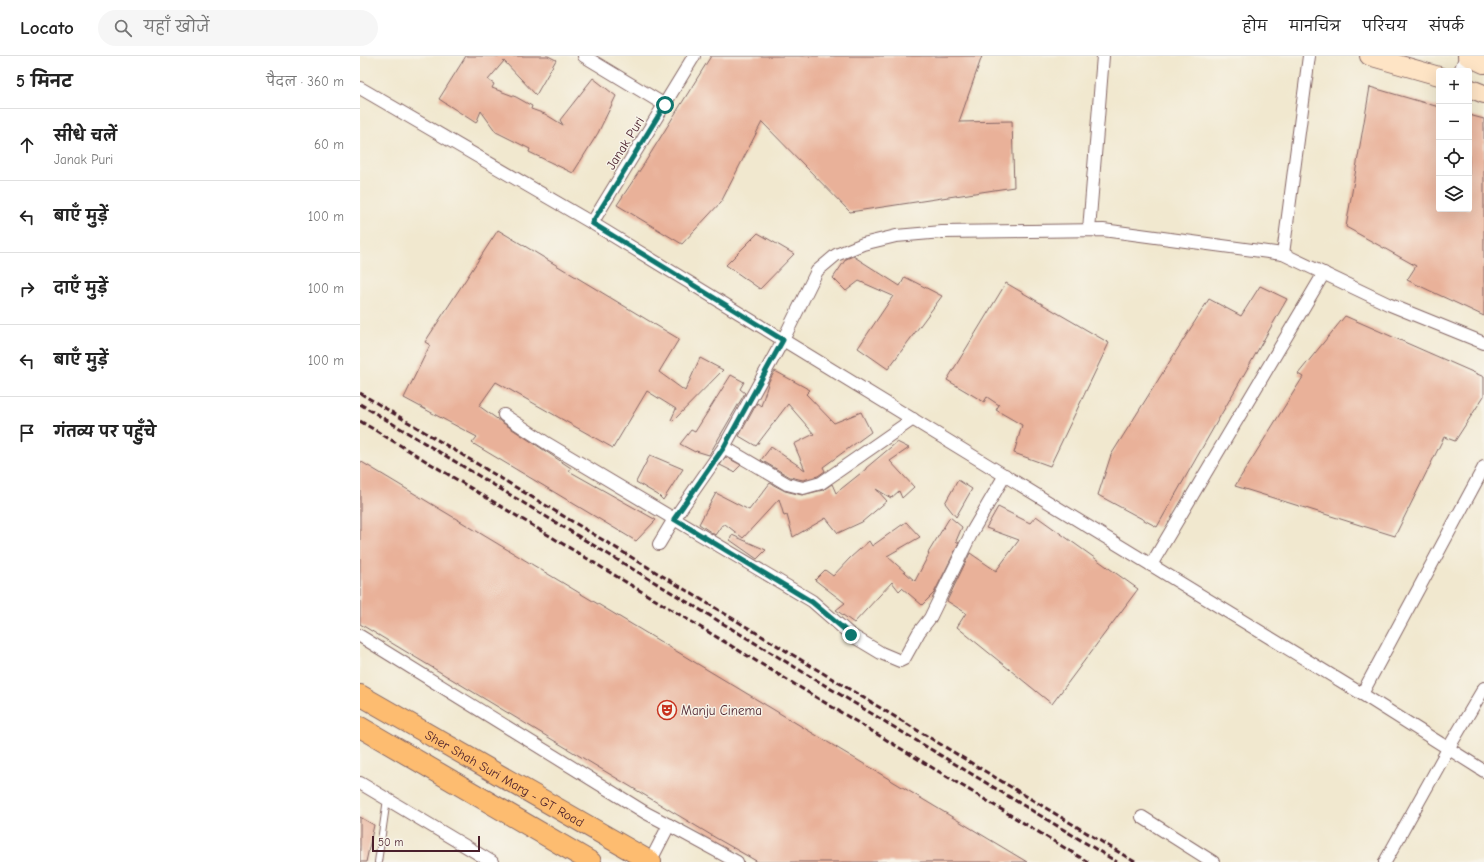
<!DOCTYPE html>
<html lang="hi">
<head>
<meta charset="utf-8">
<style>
	body { margin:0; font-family:"Comic Neue","Playpen Sans Deva",sans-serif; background:#f6f6f6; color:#222 }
	.controls { position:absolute; right:12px; top:12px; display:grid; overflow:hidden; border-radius:4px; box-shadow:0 4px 16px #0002 }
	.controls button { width:36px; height:36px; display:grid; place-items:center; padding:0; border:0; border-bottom:1px solid #e0e0e0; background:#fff; color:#222; font:20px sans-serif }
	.scale { position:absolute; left:12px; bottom:10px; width:108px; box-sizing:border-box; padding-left:4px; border:2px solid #4a1f2b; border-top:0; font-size:11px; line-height:14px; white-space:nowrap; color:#4a1f2b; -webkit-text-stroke:3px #f7f3e8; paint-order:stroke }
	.stop { position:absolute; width:12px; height:12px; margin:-9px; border:3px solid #0f766e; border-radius:50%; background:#fff }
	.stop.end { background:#0f766e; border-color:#fff; box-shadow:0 1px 4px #0008 }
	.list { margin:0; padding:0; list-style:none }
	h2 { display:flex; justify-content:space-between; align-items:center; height:52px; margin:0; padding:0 16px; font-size:17px }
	h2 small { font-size:13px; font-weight:400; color:#767676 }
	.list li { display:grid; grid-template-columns:26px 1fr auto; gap:12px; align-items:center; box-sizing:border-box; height:72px; padding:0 16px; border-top:1px solid #e0e0e0 }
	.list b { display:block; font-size:15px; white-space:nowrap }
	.list p { margin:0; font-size:13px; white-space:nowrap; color:#767676 }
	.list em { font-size:13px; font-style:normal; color:#767676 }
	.icon { flex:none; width:22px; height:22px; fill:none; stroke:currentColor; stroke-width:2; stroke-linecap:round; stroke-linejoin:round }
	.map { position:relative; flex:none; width:1124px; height:806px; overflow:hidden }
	header { display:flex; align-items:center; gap:24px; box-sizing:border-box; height:56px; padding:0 20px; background:#fff; border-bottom:1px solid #e0e0e0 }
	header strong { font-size:19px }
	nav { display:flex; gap:22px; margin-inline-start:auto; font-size:14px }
	.search { width:280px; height:36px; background:#f6f6f6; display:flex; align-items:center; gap:10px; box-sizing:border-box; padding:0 14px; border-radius:22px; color:#767676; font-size:15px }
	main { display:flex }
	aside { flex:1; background:#fff }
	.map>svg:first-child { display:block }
	.building { fill:#e9b199 }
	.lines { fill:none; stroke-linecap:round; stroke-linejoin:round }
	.lane-casing { stroke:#846564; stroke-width:8 }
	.street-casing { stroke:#846564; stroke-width:14 }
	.secondary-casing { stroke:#846564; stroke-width:20 }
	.primary-casing { stroke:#846564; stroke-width:22 }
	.lane { stroke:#fff; stroke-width:6 }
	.street { stroke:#fff; stroke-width:12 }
	.secondary { stroke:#fee4c5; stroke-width:18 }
	.primary { stroke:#fdbc6f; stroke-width:20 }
	.rail { stroke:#4a1f2b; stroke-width:3; stroke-dasharray:6 3; stroke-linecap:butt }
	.route { stroke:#0f766e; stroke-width:5 }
	.labels { text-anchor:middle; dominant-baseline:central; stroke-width:3; stroke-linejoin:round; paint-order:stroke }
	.street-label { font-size:13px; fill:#4a1f2b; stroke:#f7f3e8 }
	.poi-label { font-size:13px; fill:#4a1f2b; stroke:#f7f3e8; text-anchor:start }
</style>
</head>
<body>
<header>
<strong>Locato</strong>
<div class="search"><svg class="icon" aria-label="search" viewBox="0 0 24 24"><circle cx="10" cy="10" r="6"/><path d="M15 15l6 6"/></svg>यहाँ खोजें</div>
<nav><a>होम</a><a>मानचित्र</a><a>परिचय</a><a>संपर्क</a></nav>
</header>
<main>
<aside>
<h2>5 मिनट<small>पैदल · 360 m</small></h2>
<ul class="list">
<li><svg class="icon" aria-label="ahead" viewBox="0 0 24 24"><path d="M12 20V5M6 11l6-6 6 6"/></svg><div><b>सीधे चलें</b><p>Janak Puri</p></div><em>60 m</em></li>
<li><svg class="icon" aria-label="left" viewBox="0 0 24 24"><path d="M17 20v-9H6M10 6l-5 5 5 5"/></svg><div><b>बाएँ मुड़ें</b></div><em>100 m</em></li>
<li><svg class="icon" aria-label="right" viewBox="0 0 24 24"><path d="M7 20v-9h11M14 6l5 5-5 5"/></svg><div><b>दाएँ मुड़ें</b></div><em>100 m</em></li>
<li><svg class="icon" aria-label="left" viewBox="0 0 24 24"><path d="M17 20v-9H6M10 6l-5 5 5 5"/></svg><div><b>बाएँ मुड़ें</b></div><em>100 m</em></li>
<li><svg class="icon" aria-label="arrive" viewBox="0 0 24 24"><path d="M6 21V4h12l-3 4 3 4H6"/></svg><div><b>गंतव्य पर पहुँचे</b></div></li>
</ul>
</aside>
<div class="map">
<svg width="1124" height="806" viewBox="0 0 1124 806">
	<rect width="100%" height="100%" fill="#f7f3e8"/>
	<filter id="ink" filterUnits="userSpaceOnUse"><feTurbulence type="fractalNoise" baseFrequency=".025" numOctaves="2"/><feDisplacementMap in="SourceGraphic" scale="8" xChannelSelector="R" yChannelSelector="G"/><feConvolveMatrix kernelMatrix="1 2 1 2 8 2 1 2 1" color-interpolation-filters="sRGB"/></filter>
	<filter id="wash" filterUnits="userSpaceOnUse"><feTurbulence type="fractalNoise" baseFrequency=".012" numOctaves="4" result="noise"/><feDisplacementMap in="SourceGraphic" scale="16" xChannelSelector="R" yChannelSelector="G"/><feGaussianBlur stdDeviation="0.9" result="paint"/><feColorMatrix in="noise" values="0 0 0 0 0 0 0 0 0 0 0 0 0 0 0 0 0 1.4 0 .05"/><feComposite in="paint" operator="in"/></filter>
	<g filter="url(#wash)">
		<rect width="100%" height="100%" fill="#f1e8cf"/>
		<g id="blocks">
			<g class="building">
				<polygon points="106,0 188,0 196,4 176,39 144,5 128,24 134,28 132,32 156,41 172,50 171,53 185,58 203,69 200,64 233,22 256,40 238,77 213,117 169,96 170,93 136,76 121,55 116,67 79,43"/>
				<polygon points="351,0 622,0 599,66 652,65 654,131 490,156 402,66 361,146 322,188 257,149 284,108"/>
				<polygon points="1010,31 1079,51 1079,153 1109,153 1109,59 1124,63 1124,260 1047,224 1056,210 986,171"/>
				<polygon points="138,174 319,283 299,316 325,335 340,302 363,314 313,365 311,364 316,353 287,335 253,392 136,326 119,350 140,365 211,412 209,415 296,464 276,485 112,387 117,381 44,342 70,289 65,286"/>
				<polygon points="398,177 434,198 400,233 366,209"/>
				<polygon points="493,200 540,230 545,221 582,240 528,313 498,292 533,240 499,225 486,235 473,222 486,203"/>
				<polygon points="646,227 749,287 690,410 654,397 662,369 636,354 639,349 627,341 624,346 587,324"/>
				<polygon points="900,230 927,243 797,471 738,439 751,399 849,243 881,260"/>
				<polygon points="985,260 1124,321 1124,340 1095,385 1084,381 1035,480 875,430 943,321 938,318"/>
				<polygon points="415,315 450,334 446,338 474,367 501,356 511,376 463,411 465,415 458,420 443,424 430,421 401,404 411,391 445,414 434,388 454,378 428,348 396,390 379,380 397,347 401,350 409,325"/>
				<polygon points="371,319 384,326 380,333 385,337 349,399 336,395 335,396 320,388 331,374 335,376"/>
				<polygon points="537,386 549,392 530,405 554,431 542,442 539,435 531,442 516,433 527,445 502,466 478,477 466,462 433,481 427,459 424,460 419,443 383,482 365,468 364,469 362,469 355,479 339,468 356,437 389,454 410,427 425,435 442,439 463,434 472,428 476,437 506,413 506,412"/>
				<polygon points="290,399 323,413 303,444 298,439 276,426"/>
				<polygon points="366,401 381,409 374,416 360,409"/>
				<polygon points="0,405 667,806 398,806 356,782 0,568"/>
				<polygon points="598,424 612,433 596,461 585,447"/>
				<polygon points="638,451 670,467 676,460 778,533 692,648 597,571 606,557 587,545 610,497 636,515 659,484 626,472"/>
				<polygon points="590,461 602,471 596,485 599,487 574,537 562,549 542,532 539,535 532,526 494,567 476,554 485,547 455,524 465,514 473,520 490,502 509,485 512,490 546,466 560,481 527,500 555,525 569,498 568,497"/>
				<polygon points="372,479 406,494 397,503 370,484"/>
				<polygon points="0,761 14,769 6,806 0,806"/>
			</g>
		</g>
	</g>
	<g filter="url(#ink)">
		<use href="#blocks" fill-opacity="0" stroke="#846564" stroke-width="1"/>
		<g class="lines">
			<defs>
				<polyline id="lane" points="18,806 27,743"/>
				<g id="street">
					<polyline points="224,0 305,49"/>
					<polyline points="1100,15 1106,0"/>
					<polyline points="0,32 232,167 1002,638 1124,715"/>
					<polyline points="232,167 334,0"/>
					<polyline points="729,174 743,0"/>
					<polyline points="923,198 949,0"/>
					<polyline points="144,359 188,388 452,545 491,579 521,597 540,605 544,603 559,576 570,562 613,474 645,419"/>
					<polyline points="364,391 427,428 443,432 461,427 553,363"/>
					<polyline points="299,488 314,463 364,391 423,284 457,215 476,199 503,188 536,180 582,176 743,174 923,198 1028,248 1124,287"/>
					<polyline points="791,509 964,217"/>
					<polyline points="0,580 286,757 309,769 290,806"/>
					<polyline points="1002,638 1124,411"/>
					<polyline points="0,727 132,806"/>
					<polyline points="782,761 853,806"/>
					<polyline points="309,769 377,806"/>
					<polyline points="1025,806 1088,693 1124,632"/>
				</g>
				<g id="secondary">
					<polyline points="1009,0 1079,20"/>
					<polyline points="1107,0 1124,8"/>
					<polyline points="1109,32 1124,38"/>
				</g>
				<g id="primary">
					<path id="s1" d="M0,639L291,806"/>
					<polyline points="0,671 231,806"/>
				</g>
			</defs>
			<use href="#lane" class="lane-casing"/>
			<use href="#street" class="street-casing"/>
			<use href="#secondary" class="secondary-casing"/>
			<use href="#primary" class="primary-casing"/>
			<use href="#lane" class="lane"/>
			<use href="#street" class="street"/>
			<use href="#secondary" class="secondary"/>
			<use href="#primary" class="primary"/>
			<g class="rail">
				<polyline points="0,337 775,806"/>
				<polyline points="0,348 757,806"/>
				<polyline points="0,365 728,806"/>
			</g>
		</g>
	</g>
	<g class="lines" filter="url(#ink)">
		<polyline class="route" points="305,49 232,167 423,284 364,391 314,463 452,546 491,579"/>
	</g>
	<defs>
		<symbol id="theatre-ring" viewBox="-11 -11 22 22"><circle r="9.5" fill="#f7f3e8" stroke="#c8321e" stroke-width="1.5"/><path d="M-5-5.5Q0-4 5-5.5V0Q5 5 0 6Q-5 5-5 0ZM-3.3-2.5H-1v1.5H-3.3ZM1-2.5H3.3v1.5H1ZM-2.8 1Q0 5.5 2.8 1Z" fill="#c8321e"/></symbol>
	</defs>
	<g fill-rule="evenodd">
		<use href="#theatre-ring" x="296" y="643" width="22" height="22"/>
	</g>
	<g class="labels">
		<g class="street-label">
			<text transform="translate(265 87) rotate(-58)">Janak Puri</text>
			<text stroke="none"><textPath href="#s1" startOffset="167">Sher Shah Suri Marg - GT Road</textPath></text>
		</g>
		<g class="poi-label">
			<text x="321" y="654">Manju Cinema</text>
		</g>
	</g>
</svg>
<div class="controls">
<button>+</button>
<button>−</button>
<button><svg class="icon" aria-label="locate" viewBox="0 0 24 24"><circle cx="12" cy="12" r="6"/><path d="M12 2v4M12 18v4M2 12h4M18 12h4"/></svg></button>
<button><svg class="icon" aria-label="layers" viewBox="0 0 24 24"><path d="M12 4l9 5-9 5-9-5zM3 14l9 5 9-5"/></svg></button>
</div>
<div class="scale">50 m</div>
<div class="stop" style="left:305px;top:49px"></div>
<div class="stop end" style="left:491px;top:579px"></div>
</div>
</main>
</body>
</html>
